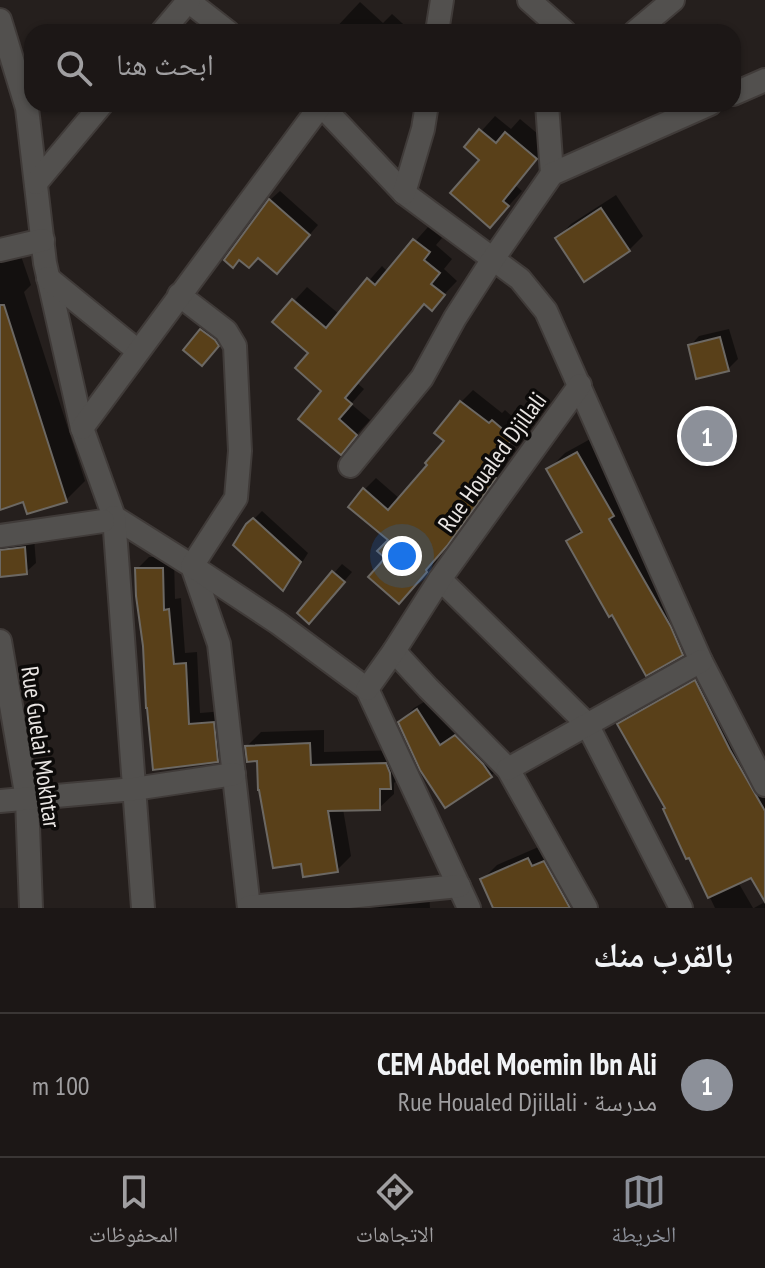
<!DOCTYPE html>
<html lang="ar">
<head>
<meta charset="utf-8">
<style>
	body { margin:0; font-family:"PT Sans Narrow","Noto Naskh Arabic",sans-serif; background:#25201f; color:#f1f3f6; direction:rtl }
	.you { position:absolute; left:402px; top:556px; width:28px; height:28px; margin:-20px; border:6px solid #fff; border-radius:50%; background:#1a73e8; box-shadow:0 0 0 12px #1a73e833 }
	.badge { display:grid; place-items:center; width:52px; height:52px; border-radius:50%; background:#8c9099; color:#fff; font-size:26px; font-weight:700 }
	.pin { position:absolute; translate:-50% -50%; border:4px solid #fff; box-shadow:0 2px 8px #0006 }
	.list { margin:0; padding:0; list-style:none }
	h2 { display:flex; justify-content:space-between; align-items:center; height:104px; margin:0; padding:0 32px; font-size:34px }
	h2 small { font-size:26px; font-weight:400; color:#a09fa1 }
	.list li { display:grid; grid-template-columns:52px 1fr auto; gap:24px; align-items:center; box-sizing:border-box; height:144px; padding:0 32px; border-top:2px solid #3a3635 }
	.list b { display:block; font-size:30px; white-space:nowrap }
	.list p { margin:0; font-size:26px; white-space:nowrap; color:#a09fa1 }
	.list em { font-size:26px; font-style:normal; color:#a09fa1 }
	.icon { flex:none; width:44px; height:44px; fill:none; stroke:currentColor; stroke-width:2; stroke-linecap:round; stroke-linejoin:round }
	.map { position:relative; flex:none; width:765px; height:908px; overflow:hidden; direction:ltr }
	.search { position:absolute; background:#1c1716; box-shadow:0 2px 6px #0004; left:24px; right:24px; top:24px; height:88px; display:flex; align-items:center; gap:20px; box-sizing:border-box; padding:0 28px; border-radius:24px; color:#a09fa1; font-size:30px }
	.sheet { height:248px; background:#1c1716 }
	nav { display:flex; justify-content:space-around; align-items:center; box-sizing:border-box; height:112px; border-top:2px solid #3a3635; background:#1c1716; font-size:22px; color:#a09fa1 }
	nav a { display:grid; justify-items:center; gap:4px }
	nav .on { color:#8c9099 }
	.map>svg:first-child { display:block }
	.shadow { fill:#0007 }
	.building { fill:#594019; stroke:#6c6863; stroke-width:2 }
	.lines { fill:none; stroke-linecap:round; stroke-linejoin:round }
	.minor-casing { stroke:#403b39; stroke-width:26 }
	.minor { stroke:#52504e; stroke-width:22 }
	.labels { text-anchor:middle; dominant-baseline:central; stroke-width:7; stroke-linejoin:round; paint-order:stroke }
	.street-label { font-size:24px; fill:#e9e5e3; stroke:#0c0a09 }
</style>
</head>
<body>
<div class="map">
<svg width="765" height="908" viewBox="0 0 765 908">
	<rect width="100%" height="100%" fill="#251f1d"/>
	<g class="shadow">
		<polygon points="360,2 383,23 392,14 412,32 332,32"/>
		<polygon points="495,116 511,129 520,119 550,144 515,185 522,191 504,211 482,159 467,147"/>
		<polygon points="280,191 318,225 286,262 258,256 226,260 270,200"/>
		<polygon points="616,195 643,236 629,250 557,239 571,224"/>
		<polygon points="428,227 442,238 436,245 452,259 444,269 457,281 431,308 425,303 357,383 364,389 351,404 370,420 340,453 324,390 311,353 275,322 307,287 339,314 382,266 388,272"/>
		<polygon points="5,249 9,260 21,256 31,285 24,292 85,481 66,500 24,500 0,508 0,251"/>
		<polygon points="211,321 227,335 212,354 186,350"/>
		<polygon points="729,329 738,359 728,369 690,346 699,336"/>
		<polygon points="473,390 502,413 505,410 523,426 507,446 510,448 500,460 506,465 458,532 436,558 437,560 410,590 388,558 390,539 364,490 376,478 400,499 430,464 446,440 437,433 461,402"/>
		<polygon points="594,437 699,637 682,653 569,542 582,528 548,470 565,453"/>
		<polygon points="262,511 308,553 291,580 283,588 248,525"/>
		<polygon points="0,537 34,538 36,563 26,572 0,575"/>
		<polygon points="149,557 174,557 175,599 181,598 185,653 197,652 200,713 225,711 229,748 217,760 155,768 137,569"/>
		<polygon points="342,564 352,572 317,613 334,573"/>
		<polygon points="711,667 765,770 765,898 752,875 738,882 753,908 715,908 667,808 619,724 634,710"/>
		<polygon points="432,697 455,732 471,722 505,761 491,776 400,722 414,708"/>
		<polygon points="324,730 324,752 401,750 404,773 394,783 394,794 379,808 343,809 351,856 337,870 302,861 259,759 247,746 261,732"/>
		<polygon points="543,845 595,908 495,908 482,880 497,865"/>
		<polygon points="429,892 430,908 313,908"/>
		<polygon points="765,902 765,908 754,908"/>
	</g>
	<g class="building">
		<polygon points="479,129 496,143 505,132 537,159 503,201 509,206 490,228 450,193 479,160 464,147"/>
		<polygon points="269,199 310,235 277,274 258,258 249,268 239,260 233,268 224,260"/>
		<polygon points="601,208 630,251 584,282 555,238"/>
		<polygon points="413,239 430,252 424,260 440,273 431,284 445,295 432,311 424,304 345,398 352,404 339,419 357,435 341,455 298,419 321,391 295,368 308,353 272,322 292,299 326,328 367,278 375,285"/>
		<polygon points="0,305 4,305 67,502 27,514 23,502 0,510"/>
		<polygon points="200,329 215,340 219,346 202,366 183,350"/>
		<polygon points="720,337 729,371 696,379 688,345"/>
		<polygon points="460,401 489,423 492,420 513,438 497,458 500,460 490,473 496,478 447,546 426,570 427,572 399,604 368,577 385,558 377,551 388,540 348,507 363,488 388,510 427,465 425,463 444,441 434,433"/>
		<polygon points="577,452 614,516 609,519 671,627 683,655 646,676 612,615 609,617 566,541 582,532 546,469"/>
		<polygon points="253,518 301,562 283,591 233,545 246,524"/>
		<polygon points="25,547 27,574 0,577 0,550"/>
		<polygon points="135,568 163,568 164,610 169,609 174,664 186,663 189,724 214,722 218,762 153,770 147,708 146,708 143,646 136,596"/>
		<polygon points="332,571 345,582 309,624 297,613"/>
		<polygon points="695,680 730,750 765,811 765,902 751,878 708,898 689,858 686,859 663,809 665,808 617,724"/>
		<polygon points="417,709 440,745 455,735 483,764 492,777 445,808 420,770 398,722"/>
		<polygon points="310,743 311,765 386,763 390,773 391,789 380,789 380,810 328,811 338,872 303,877 301,864 273,868 259,790 258,790 257,761 247,762 245,746"/>
		<polygon points="528,858 532,866 544,861 570,908 493,908 480,879"/>
	</g>
	<g class="lines">
		<defs>
			<g id="minor">
				<polyline points="187,0 228,32"/>
				<polyline points="529,0 565,32"/>
				<polyline points="0,20 27,108 45,263 82,428 114,517 192,566 219,644 249,908"/>
				<polyline points="162,32 189,0"/>
				<polyline points="437,32 442,0"/>
				<polyline points="635,32 673,0"/>
				<polyline points="733,94 765,80"/>
				<polyline points="320,104 404,193 520,279 546,311 701,661 765,785"/>
				<polyline points="547,104 552,174"/>
				<polyline points="36,183 102,104"/>
				<polyline points="404,193 423,129 427,104"/>
				<polyline points="0,250 43,240"/>
				<polyline points="48,278 138,351"/>
				<polyline points="179,295 226,331 235,346 240,451 236,498 192,566 278,623 367,689 469,908"/>
				<polyline points="82,428 321,105"/>
				<polyline points="350,466 422,378 455,318 493,259 552,174 710,104"/>
				<polyline points="114,517 143,908"/>
				<polyline points="0,536 103,521"/>
				<polyline points="440,579 587,724 681,908"/>
				<polyline points="0,641 27,799 31,908"/>
				<polyline points="394,651 428,688 508,769 586,908"/>
				<polyline points="367,689 394,651 440,579 580,385"/>
				<polyline points="508,769 701,661"/>
				<polyline points="0,801 134,789 234,774"/>
				<polyline points="249,907 459,886"/>
			</g>
		</defs>
		<use href="#minor" class="minor-casing"/>
		<use href="#minor" class="minor"/>
	</g>
	<g class="labels">
		<g class="street-label">
			<text transform="translate(492 462) rotate(-54)">Rue Houaled Djillali</text>
			<text transform="translate(41 747) rotate(82)">Rue Guelai Mokhtar</text>
		</g>
	</g>
</svg>
<div class="you"></div>
<div class="pin badge" style="left:707px;top:436px">1</div>
<div class="search"><svg class="icon" aria-label="search" viewBox="0 0 24 24"><circle cx="10" cy="10" r="6"/><path d="M15 15l6 6"/></svg>ابحث هنا</div>
</div>
<section class="sheet">
<h2>بالقرب منك<small></small></h2>
<ul class="list">
<li><span class="badge">1</span><div><b>CEM Abdel Moemin Ibn Ali</b><p>مدرسة · Rue Houaled Djillali</p></div><em>100 m</em></li>
</ul>
</section>
<nav>
<a class="on"><svg class="icon" aria-label="map" viewBox="0 0 24 24"><path d="M3 6l6-2 6 2 6-2v14l-6 2-6-2-6 2zM9 4v14M15 6v14"/></svg>الخريطة</a>
<a><svg class="icon" aria-label="directions" viewBox="0 0 24 24"><path d="M12 3l9 9-9 9-9-9zM9 14v-3h6M13 9l2 2-2 2"/></svg>الاتجاهات</a>
<a><svg class="icon" aria-label="saved" viewBox="0 0 24 24"><path d="M7 4h10v16l-5-4-5 4z"/></svg>المحفوظات</a>
</nav>
</body>
</html>
